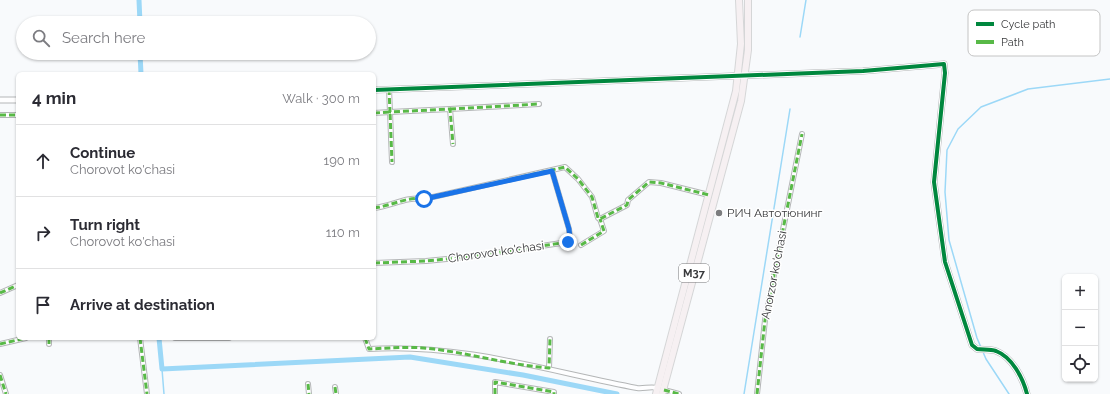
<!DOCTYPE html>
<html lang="en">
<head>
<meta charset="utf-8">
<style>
	body { margin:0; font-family:Raleway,sans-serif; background:#f2f2f3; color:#2b2b33 }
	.controls { position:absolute; right:12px; bottom:12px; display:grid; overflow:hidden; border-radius:6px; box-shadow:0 1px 3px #0004 }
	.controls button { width:36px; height:36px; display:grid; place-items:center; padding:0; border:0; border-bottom:1px solid #e1e1e2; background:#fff; color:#2b2b33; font:20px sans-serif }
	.stop { position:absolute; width:12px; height:12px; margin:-9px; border:3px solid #1a73e8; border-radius:50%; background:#fff }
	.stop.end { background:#1a73e8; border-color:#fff; box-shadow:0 1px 4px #0008 }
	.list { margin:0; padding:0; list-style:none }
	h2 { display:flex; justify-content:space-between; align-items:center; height:52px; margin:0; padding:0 16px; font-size:17px }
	h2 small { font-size:13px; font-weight:400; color:#7c7c81 }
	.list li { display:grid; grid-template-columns:26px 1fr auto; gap:12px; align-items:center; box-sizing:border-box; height:72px; padding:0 16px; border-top:1px solid #e1e1e2 }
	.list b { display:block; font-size:15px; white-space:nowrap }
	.list p { margin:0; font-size:13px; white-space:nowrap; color:#7c7c81 }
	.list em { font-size:13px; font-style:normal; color:#7c7c81 }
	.icon { flex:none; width:22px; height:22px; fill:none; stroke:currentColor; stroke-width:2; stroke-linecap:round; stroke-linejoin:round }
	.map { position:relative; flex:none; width:1110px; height:394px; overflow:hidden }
	.search { position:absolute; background:#fff; box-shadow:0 1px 3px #0004; left:16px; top:16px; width:360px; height:44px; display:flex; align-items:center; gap:10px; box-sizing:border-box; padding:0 14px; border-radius:22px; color:#7c7c81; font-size:15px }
	.panel { position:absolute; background:#fff; box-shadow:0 1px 3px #0004; left:16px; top:72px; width:360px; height:268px; border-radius:6px }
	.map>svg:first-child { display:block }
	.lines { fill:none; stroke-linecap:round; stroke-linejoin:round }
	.stream { stroke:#9cd8f7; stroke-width:1.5 }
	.canal { stroke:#9cd8f7; stroke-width:5 }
	.minor-casing { stroke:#b4b6b7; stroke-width:6 }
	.tertiary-casing { stroke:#b4b6b7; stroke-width:7 }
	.trunk-casing { stroke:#d5d6d7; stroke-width:8 }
	.minor { stroke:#fefeff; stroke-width:4 }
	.tertiary { stroke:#fefeff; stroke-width:5 }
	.trunk { stroke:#f6f0f2; stroke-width:6 }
	.quiet { stroke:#58b947; stroke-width:3; stroke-dasharray:6 3; stroke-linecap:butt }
	.cycleway-casing { stroke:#fff; stroke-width:6 }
	.cycleway { stroke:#00873e; stroke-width:4 }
	.route { stroke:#1a73e8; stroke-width:5 }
	.poi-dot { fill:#7c7d7f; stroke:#fff; stroke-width:1.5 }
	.labels { text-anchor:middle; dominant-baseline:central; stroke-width:3; stroke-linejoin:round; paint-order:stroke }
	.shield { fill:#fff; stroke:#747576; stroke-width:1 }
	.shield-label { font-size:11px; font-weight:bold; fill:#393a3c }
	.poi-label { font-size:12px; fill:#393a3c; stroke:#fff; text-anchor:start }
	.street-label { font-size:12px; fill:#393a3c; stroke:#fff }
	.key { fill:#fff; stroke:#c4c4c4; stroke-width:1 }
	.key-label { font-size:11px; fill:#393a3c }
</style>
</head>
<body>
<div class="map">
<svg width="1110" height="394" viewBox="0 0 1110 394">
	<rect width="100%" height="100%" fill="#f8fafc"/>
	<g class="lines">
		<g class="stream">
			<polyline points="800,37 806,0"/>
			<polyline points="162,369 164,394"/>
			<polyline points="744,394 790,109"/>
			<polyline points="1009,394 986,359 977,338 949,240 945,192 947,150 958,129 981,107 1028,89 1110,79"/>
		</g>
		<g class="canal">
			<polyline points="139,0 140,23"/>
			<polyline points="140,53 141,74"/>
			<polyline points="159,338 162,369 410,357 523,375 617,394"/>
		</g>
		<defs>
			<g id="minor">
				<polyline points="389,89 390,112 450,109 453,144"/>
				<polyline points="450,109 539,104"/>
				<polyline points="374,113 390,112 392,162"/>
				<polyline points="0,115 18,115"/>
				<path d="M374,208C391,206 408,196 424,199L565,167L578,179L592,197L598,218L600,219L627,205L628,200L649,182L661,183L709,195"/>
				<polyline points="581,245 604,231 600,219"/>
				<polyline points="374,263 426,261 467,257 568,242 570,237 569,229 552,171"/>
				<polyline points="0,293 18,285"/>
				<polyline points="49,338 49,344"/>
				<polyline points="140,338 147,394"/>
				<polyline points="175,338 229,338"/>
				<path d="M365,338L369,349C460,343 548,371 637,388C644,389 650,386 658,388"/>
				<polyline points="0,344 26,338"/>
				<polyline points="549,368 550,339"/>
				<polyline points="0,375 6,394"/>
				<polyline points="308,384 309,394"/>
				<polyline points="335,387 336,394"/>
				<polyline points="664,390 679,394"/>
				<polyline points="495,394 495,382 554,392 554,394"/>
				<polyline points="757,394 765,320 802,134"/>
			</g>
			<g id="tertiary">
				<path d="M374,90L863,71L944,64L945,73L934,182L945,262L972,345L977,349C982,350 990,349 996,351C1012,357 1023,378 1027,394"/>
				<polyline points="0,100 18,100"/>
			</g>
			<g id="trunk">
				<polyline points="656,394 736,91 741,44 739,0"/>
				<polyline points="662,394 741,101 748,50 748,0"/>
			</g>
		</defs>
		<use href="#minor" class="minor-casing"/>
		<use href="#tertiary" class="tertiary-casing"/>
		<use href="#trunk" class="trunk-casing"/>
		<use href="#minor" class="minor"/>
		<use href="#tertiary" class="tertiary"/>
		<use href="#trunk" class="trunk"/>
		<g class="quiet">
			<polyline points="389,89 390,112 450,109 453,144"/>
			<polyline points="450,109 539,104"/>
			<polyline points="374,113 390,112 392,162"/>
			<polyline points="0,115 18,115"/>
			<path d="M374,208C391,206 408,196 424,199L565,167L578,179L592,197L598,218L600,219L627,205L628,200L649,182L661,183L709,195"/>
			<polyline points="581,245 604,231 600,219"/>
			<polyline points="374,263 426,261 467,257 568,242 570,237 569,229 552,171"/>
			<polyline points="0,293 18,285"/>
			<polyline points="49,338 49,344"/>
			<polyline points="140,338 147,394"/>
			<polyline points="175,338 229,338"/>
			<path d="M365,338L369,349C391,348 412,346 434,349C473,354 510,365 549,368L550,339"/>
			<polyline points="0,344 26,338"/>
			<polyline points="0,375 6,394"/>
			<polyline points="308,384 309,394"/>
			<polyline points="335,387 336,394"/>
			<polyline points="664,390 679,394"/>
			<polyline points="495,394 495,382 554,392 554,394"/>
			<polyline points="757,394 765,320 802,134"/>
		</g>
		<defs>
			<path id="cycleway" d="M374,90L863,71L944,64L945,73L934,182L945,262L972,345L977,349C982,350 990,349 996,351C1012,357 1023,378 1027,394"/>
		</defs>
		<use href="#cycleway" class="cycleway-casing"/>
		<use href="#cycleway" class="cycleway"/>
	</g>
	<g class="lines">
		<polyline class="route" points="424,199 552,171 569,229 570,238 568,242"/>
	</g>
	<circle class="poi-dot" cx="719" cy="213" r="4"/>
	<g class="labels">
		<rect class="shield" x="679" y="264" width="30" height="18" rx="3"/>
		<g class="shield-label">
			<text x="694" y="273">M37</text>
		</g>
		<g class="poi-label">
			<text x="727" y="213">РИЧ Автотюнинг</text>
		</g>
		<g class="street-label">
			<text transform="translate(496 252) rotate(-8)">Chorovot ko'chasi</text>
			<text transform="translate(774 275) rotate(-79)">Anorzor ko'chasi</text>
		</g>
	</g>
	<rect x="968" y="10" width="132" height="46" rx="6" class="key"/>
	<rect x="976" y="22" width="18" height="4" fill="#00873e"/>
	<rect x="976" y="40" width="18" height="4" fill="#58b947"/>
	<g class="key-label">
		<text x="1001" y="28">Cycle path</text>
		<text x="1001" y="46">Path</text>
	</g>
</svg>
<div class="controls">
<button>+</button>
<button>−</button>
<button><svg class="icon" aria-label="locate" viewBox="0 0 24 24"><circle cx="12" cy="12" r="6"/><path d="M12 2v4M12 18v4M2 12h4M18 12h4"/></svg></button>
</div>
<div class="stop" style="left:424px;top:199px"></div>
<div class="stop end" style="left:568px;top:242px"></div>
<div class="search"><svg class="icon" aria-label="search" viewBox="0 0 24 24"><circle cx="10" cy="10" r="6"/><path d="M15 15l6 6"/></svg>Search here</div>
<section class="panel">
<h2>4 min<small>Walk · 300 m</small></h2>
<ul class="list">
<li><svg class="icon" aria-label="ahead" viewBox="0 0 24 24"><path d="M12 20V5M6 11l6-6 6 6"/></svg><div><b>Continue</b><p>Chorovot ko'chasi</p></div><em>190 m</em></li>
<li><svg class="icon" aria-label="right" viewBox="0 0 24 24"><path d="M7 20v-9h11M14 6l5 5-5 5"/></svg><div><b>Turn right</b><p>Chorovot ko'chasi</p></div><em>110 m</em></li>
<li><svg class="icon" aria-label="arrive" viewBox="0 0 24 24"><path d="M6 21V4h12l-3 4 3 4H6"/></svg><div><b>Arrive at destination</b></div></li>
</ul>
</section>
</div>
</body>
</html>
